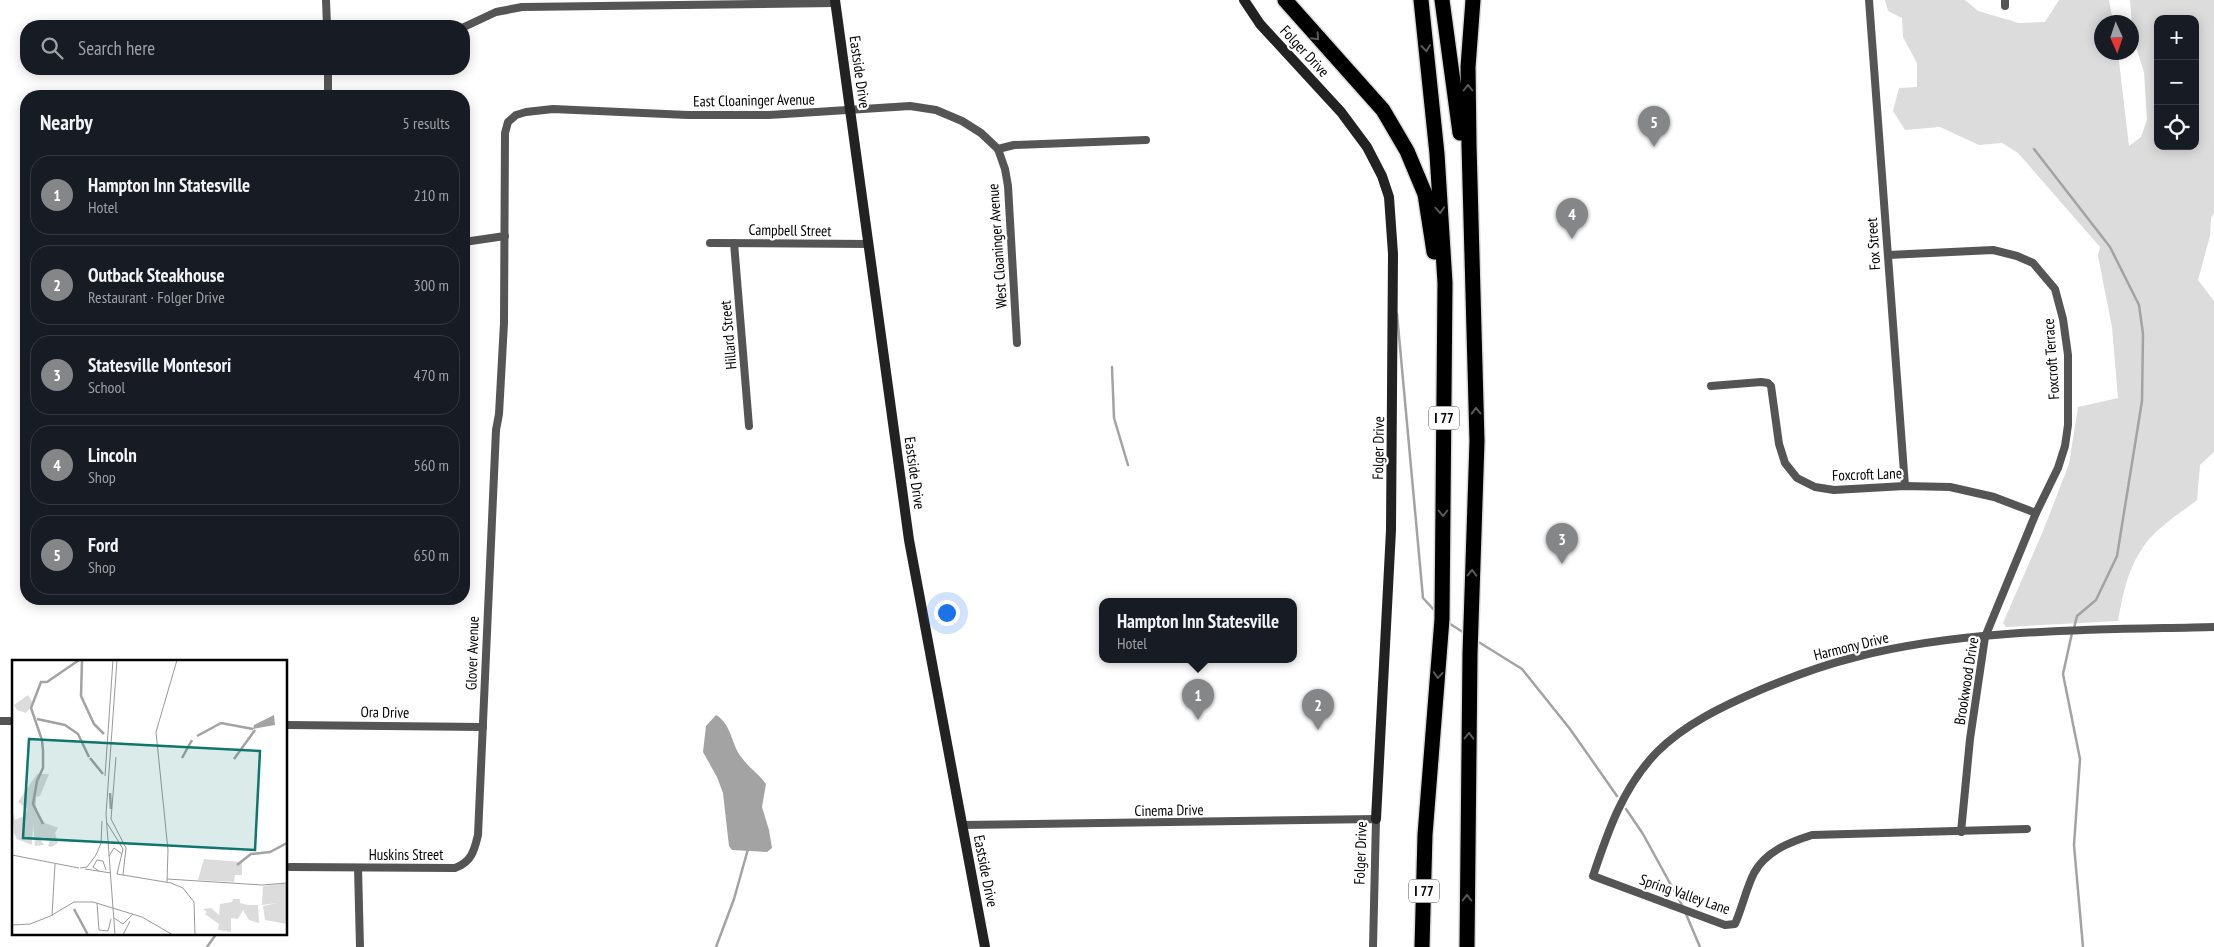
<!DOCTYPE html>
<html lang="en">
<head>
<meta charset="utf-8">
<style>
	body { margin:0; font-family:"PT Sans Narrow",sans-serif; background:#242831; color:#f1f3f6 }
	.controls { position:absolute; right:15px; top:15px; display:grid; overflow:hidden; border-radius:10px; box-shadow:0 2px 12px #0003 }
	.controls button { width:45px; height:45px; display:grid; place-items:center; padding:0; border:0; border-bottom:1px solid #363941; background:#171b24; color:#f1f3f6; font:25px sans-serif }
	.compass { position:absolute; left:2094px; top:15px; width:45px; height:45px; border-radius:50%; background:#171b24; box-shadow:0 2px 12px #0003; rotate:177deg }
	.you { position:absolute; left:946px; top:612px; width:18px; height:18px; margin:-12px; border:4px solid #fff; border-radius:50%; background:#1a73e8; box-shadow:0 0 0 8px #1a73e833 }
	.badge { display:grid; place-items:center; width:32px; height:32px; border-radius:50%; background:#858687; color:#fff; font-size:16px; font-weight:700 }
	.pin { position:absolute; translate:-50% -41px; filter:drop-shadow(0 1px 2px #0008) }
	.pin::after { content:''; position:absolute; top:26px; width:18px; height:15px; background:inherit; clip-path:polygon(0 0,100% 0,50% 100%) }
	.popup { position:absolute; left:1099px; top:598px; width:198px; height:65px; box-sizing:border-box; display:grid; place-content:center; border-radius:10px; background:#171b24; filter:drop-shadow(0 1px 4px #0005); font-size:16px; white-space:nowrap; color:#9ea1a6 }
	.popup b { font-size:19px; color:#f1f3f6 }
	.popup::after { content:''; position:absolute; left:50%; top:100%; margin-left:-10px; border:10px solid transparent; border-top-color:#171b24 }
	.list { margin:0; padding:0; list-style:none }
	h2 { display:flex; justify-content:space-between; align-items:center; height:65px; margin:0; padding:0 20px; font-size:21px }
	h2 small { font-size:16px; font-weight:400; color:#9ea1a6 }
	.list li { display:grid; grid-template-columns:32px 1fr auto; gap:15px; align-items:center; box-sizing:border-box; height:80px; margin:0 10px 10px; padding:0 10px; border:1px solid #363941; border-radius:20px }
	.list b { display:block; font-size:19px; white-space:nowrap }
	.list p { margin:0; font-size:16px; white-space:nowrap; color:#9ea1a6 }
	.list em { font-size:16px; font-style:normal; color:#9ea1a6 }
	.icon { flex:none; width:28px; height:28px; fill:none; stroke:currentColor; stroke-width:2; stroke-linecap:round; stroke-linejoin:round }
	.map { position:relative; flex:none; width:2214px; height:947px; overflow:hidden }
	.search { position:absolute; background:#171b24; box-shadow:0 2px 12px #0003; left:20px; top:20px; width:450px; height:55px; display:flex; align-items:center; gap:12px; box-sizing:border-box; padding:0 18px; border-radius:20px; color:#9ea1a6; font-size:19px }
	.panel { position:absolute; background:#171b24; box-shadow:0 2px 12px #0003; left:20px; top:90px; width:450px; height:515px; border-radius:20px }
	.map>svg:first-child { display:block }
	.green { fill:#dcdcdc; fill-rule:evenodd }
	.water { fill:#a3a3a3 }
	.lines { fill:none; stroke-linecap:round; stroke-linejoin:round }
	.stream { stroke:#a3a3a3; stroke-width:2.5 }
	.highway-casing { stroke:#dbdbdb; stroke-width:18 }
	.street { stroke:#555; stroke-width:8 }
	.secondary { stroke:#222; stroke-width:10 }
	.highway { stroke:#000; stroke-width:15 }
	.oneway { stroke:#595959 }
	.labels { text-anchor:middle; dominant-baseline:central; stroke-width:4.5; stroke-linejoin:round; paint-order:stroke }
	.shield { fill:#fff; stroke:#4c4c4c; stroke-width:1 }
	.shield-label { font-size:14px; font-weight:bold; fill:#000 }
	.street-label { font-size:15px; fill:#000; stroke:#fff }
	.inset-river { fill:none; stroke:#a3a3a3; stroke-width:2.5 }
	.inset-road { fill:none; stroke:#999; stroke-width:1 }
	.view { fill:#0f766e; fill-opacity:0.15; stroke:#0f766e; stroke-width:2.5 }
	.inset-edge { fill:none; stroke:#000; stroke-width:2.5 }
</style>
</head>
<body>
<div class="map">
<svg width="2214" height="947" viewBox="0 0 2214 947">
	<rect width="100%" height="100%" fill="#fff"/>
	<path class="green" d="M1885,0H1965L1978,11L2019,23L2045,22L2059,0H2109L2113,22H2102V52L2118,53L2129,146L2141,137L2147,120L2144,72L2133,37L2130,0H2214V213L2211,218L2210,236L2198,280L2214,301V452L2200,465L2197,500C2178,515 2152,530 2140,552C2127,572 2122,598 2118,621L2006,627L2003,623L2043,531L2069,464L2078,407L2118,398L2112,327L2098,256L2100,247L2018,153L2002,143L1979,145L1940,127L1905,130L1893,111L1899,88L1917,87V63L1903,37L1902,18L1888,11ZM2158,19H2195V146H2158Z"/>
	<path class="water" d="M716,715C732,724 731,745 742,758C749,768 759,774 766,784L762,807L769,830L772,848L767,852L732,850L729,846L723,793L717,777L703,752L706,726Z"/>
	<g class="lines">
		<g class="stream">
			<polyline points="2034,149 2110,247 2139,305 2143,334 2142,401 2117,556 2096,600 2077,616 2074,628"/>
			<polyline points="1397,314 1423,598 1436,612"/>
			<polyline points="1112,367 1114,418 1128,465"/>
			<polyline points="1447,622 1466,634"/>
			<polyline points="2072,633 2063,674 2080,759 2074,845 2083,947"/>
			<polyline points="1477,641 1522,669 1570,729 1617,796"/>
			<polyline points="1626,809 1643,834 1683,907"/>
			<polyline points="1686,914 1700,947"/>
			<polyline points="207,947 217,933"/>
			<polyline points="716,947 734,899 748,849"/>
		</g>
		<defs>
			<g id="highway">
				<polyline points="1285,0 1383,110 1407,151 1425,194 1434,252"/>
				<polyline points="1421,0 1437,154 1445,283 1442,619 1425,835 1422,947"/>
				<polyline points="1442,0 1460,133"/>
				<polyline points="1467,947 1470,654 1477,441 1469,145 1468,67 1473,0"/>
			</g>
		</defs>
		<use href="#highway" class="highway-casing"/>
		<g class="street">
			<polyline points="326,0 327,26"/>
			<polyline points="1869,0 1905,486"/>
			<polyline points="2005,0 2005,6"/>
			<polyline points="464,27 496,12 522,7 835,3"/>
			<polyline points="328,69 328,96"/>
			<polyline points="998,149 1005,169 1008,186 1017,343"/>
			<polyline points="464,242 505,236"/>
			<polyline points="710,243 869,244"/>
			<polyline points="734,243 749,426"/>
			<polyline points="1888,255 1993,250 2017,256 2033,263 2055,289 2063,319 2068,355 2068,425 2065,446 2058,468 2036,513 1985,637 1970,739 1961,832"/>
			<polyline points="1711,386 1761,382 1768,383 1771,386 1779,444 1785,463 1797,478 1815,487 1834,490 1905,486 1950,487 1994,497 2036,513"/>
			<polyline points="0,721 14,721"/>
			<polyline points="286,725 483,727"/>
			<polyline points="962,825 1376,819 1373,947"/>
			<path d="M2027,829L1812,835C1790,842 1766,851 1754,873C1746,889 1742,908 1735,924L1725,925L1593,876C1608,831 1623,787 1657,752C1685,724 1723,706 1760,690C1791,677 1823,665 1856,657C1967,628 2100,630 2214,627"/>
			<path d="M290,867L455,868C471,862 474,852 478,835L496,430L499,414L504,323L505,133L508,122L516,115L526,112L553,109L688,115H769L910,106L936,110L962,121L981,133L998,149L1014,145L1146,140"/>
			<polyline points="358,868 360,947"/>
		</g>
		<g class="secondary">
			<polyline points="835,0 909,540 985,947"/>
			<polyline points="1244,0 1260,24 1341,112 1367,147 1382,176 1389,197 1393,254 1391,530 1376,819"/>
		</g>
		<use href="#highway" class="highway"/>
	</g>
	<defs><path id="oneway-chevron" d="M-2-3.5L2.5 0L-2 3.5" fill="none" stroke-width="1.6" stroke-linecap="round" stroke-linejoin="round" transform="scale(1.25)"/></defs>
	<g class="oneway">
		<use href="#oneway-chevron" transform="translate(1316 37) rotate(47)"/>
		<use href="#oneway-chevron" transform="translate(1426 48) rotate(84)"/>
		<use href="#oneway-chevron" transform="translate(1468 88) rotate(-90)"/>
		<use href="#oneway-chevron" transform="translate(1440 210) rotate(86)"/>
		<use href="#oneway-chevron" transform="translate(1476 411) rotate(-92)"/>
		<use href="#oneway-chevron" transform="translate(1443 513) rotate(90)"/>
		<use href="#oneway-chevron" transform="translate(1472 573) rotate(-89)"/>
		<use href="#oneway-chevron" transform="translate(1438 675) rotate(94)"/>
		<use href="#oneway-chevron" transform="translate(1469 736) rotate(-89)"/>
		<use href="#oneway-chevron" transform="translate(1467 898) rotate(-90)"/>
	</g>
	<g class="labels">
		<g class="shield">
			<rect x="1429" y="406.5" width="30" height="23" rx="4"/>
			<rect x="1409" y="879.5" width="30" height="23" rx="4"/>
		</g>
		<g class="shield-label">
			<text x="1444" y="418">I 77</text>
			<text x="1424" y="891">I 77</text>
		</g>
		<g class="street-label">
			<text transform="translate(1305 51) rotate(47)">Folger Drive</text>
			<text transform="translate(860 72) rotate(82)">Eastside Drive</text>
			<text transform="translate(754 100) rotate(-1)">East Cloaninger Avenue</text>
			<text transform="translate(790 230) rotate(1)">Campbell Street</text>
			<text transform="translate(1873 244) rotate(-94)">Fox Street</text>
			<text transform="translate(997 246) rotate(-94)">West Cloaninger Avenue</text>
			<text transform="translate(728 335) rotate(-95)">Hillard Street</text>
			<text transform="translate(2051 359) rotate(-94)">Foxcroft Terrace</text>
			<text transform="translate(1378 448) rotate(-89)">Folger Drive</text>
			<text transform="translate(915 473) rotate(82)">Eastside Drive</text>
			<text transform="translate(1867 474) rotate(-2)">Foxcroft Lane</text>
			<text transform="translate(1851 646) rotate(-14)">Harmony Drive</text>
			<text transform="translate(472 653) rotate(-88)">Glover Avenue</text>
			<text transform="translate(1966 681) rotate(-81)">Brookwood Drive</text>
			<text transform="translate(385 712) rotate(1)">Ora Drive</text>
			<text transform="translate(1169 810) rotate(-1)">Cinema Drive</text>
			<text transform="translate(1360 853) rotate(-88)">Folger Drive</text>
			<text x="406" y="854">Huskins Street</text>
			<text transform="translate(986 871) rotate(79)">Eastside Drive</text>
			<text transform="translate(1685 894) rotate(19)">Spring Valley Lane</text>
		</g>
	</g>
	<g transform="translate(12 660)">
		<rect width="275" height="275" fill="#fff"/>
		<path d="M16,35L20,42L18,48L14,53L5,50L2,45ZM25,114H37L28,136L24,137V144L25,153L33,163L46,168L43,173L46,183L39,187L36,186L38,180L32,177L28,179L32,185L23,186L21,164L20,185L5,179L2,173L0,150L3,160L12,156L15,149L6,142ZM192,199L230,202V215H223L222,222L186,220ZM275,223V242L269,243L275,242V264L253,260L251,246L265,243L250,245L251,226ZM221,239H228V243L236,245H246L247,263L237,260L231,250L226,259L219,258V272L206,270L207,264L193,254L195,252L191,249L199,248L207,255L208,244L220,242Z" fill="#dcdcdc"/>
		<path d="M262,55L263,65L241,69L242,65Z" fill="#a3a3a3"/>
		<path class="inset-river" d="M70,0L69,36L82,64L92,74M25,59L53,65L66,74L77,97M185,76L209,63L241,69M78,98L91,114M170,98L180,80M222,99L243,70M98,133L99,149M31,164L21,144L25,121L31,108V91L30,80L19,48L29,22H35L67,0M225,205L239,194L258,192L275,183M62,249L76,275"/>
		<path class="inset-road" d="M104,97L99,159L114,188L111,215M93,116L101,0M95,163L111,189L105,214M0,195L67,208M97,196L102,188L110,194M68,208L75,207L84,195L89,183L90,161M73,209L99,213M87,211L81,207L85,200L91,201L94,210M105,214L159,223L171,228L182,242L183,275M155,219L250,225L275,223M155,222L156,190L144,72L165,0M85,243L87,270L96,271L99,259M40,255L43,204M40,255L62,242H81L130,257L161,275M102,258L111,264L121,254M0,265L18,264L41,255M103,275L94,154L105,0M111,275L118,261"/>
		<path class="view" d="M17,79L248,91L243,190L11,178Z"/>
		<rect width="275" height="275" class="inset-edge"/>
	</g>
</svg>
<div class="controls">
<button>+</button>
<button>−</button>
<button><svg class="icon" aria-label="locate" viewBox="0 0 24 24"><circle cx="12" cy="12" r="6"/><path d="M12 2v4M12 18v4M2 12h4M18 12h4"/></svg></button>
</div>
<svg class="compass" viewBox="-18 -18 36 36"><path d="M0-13l5 13h-10z" fill="#e53935"/><path d="M0 13l5-13h-10z" fill="#9ea1a6"/></svg>
<div class="you"></div>
<div class="pin badge" style="left:1198px;top:720px">1</div>
<div class="popup"><b>Hampton Inn Statesville</b>Hotel</div>
<div class="pin badge" style="left:1318px;top:730px">2</div>
<div class="pin badge" style="left:1562px;top:564px">3</div>
<div class="pin badge" style="left:1572px;top:239px">4</div>
<div class="pin badge" style="left:1654px;top:147px">5</div>
<div class="search"><svg class="icon" aria-label="search" viewBox="0 0 24 24"><circle cx="10" cy="10" r="6"/><path d="M15 15l6 6"/></svg>Search here</div>
<section class="panel">
<h2>Nearby<small>5 results</small></h2>
<ul class="list">
<li><span class="badge">1</span><div><b>Hampton Inn Statesville</b><p>Hotel</p></div><em>210 m</em></li>
<li><span class="badge">2</span><div><b>Outback Steakhouse</b><p>Restaurant · Folger Drive</p></div><em>300 m</em></li>
<li><span class="badge">3</span><div><b>Statesville Montesori</b><p>School</p></div><em>470 m</em></li>
<li><span class="badge">4</span><div><b>Lincoln</b><p>Shop</p></div><em>560 m</em></li>
<li><span class="badge">5</span><div><b>Ford</b><p>Shop</p></div><em>650 m</em></li>
</ul>
</section>
</div>
</body>
</html>
